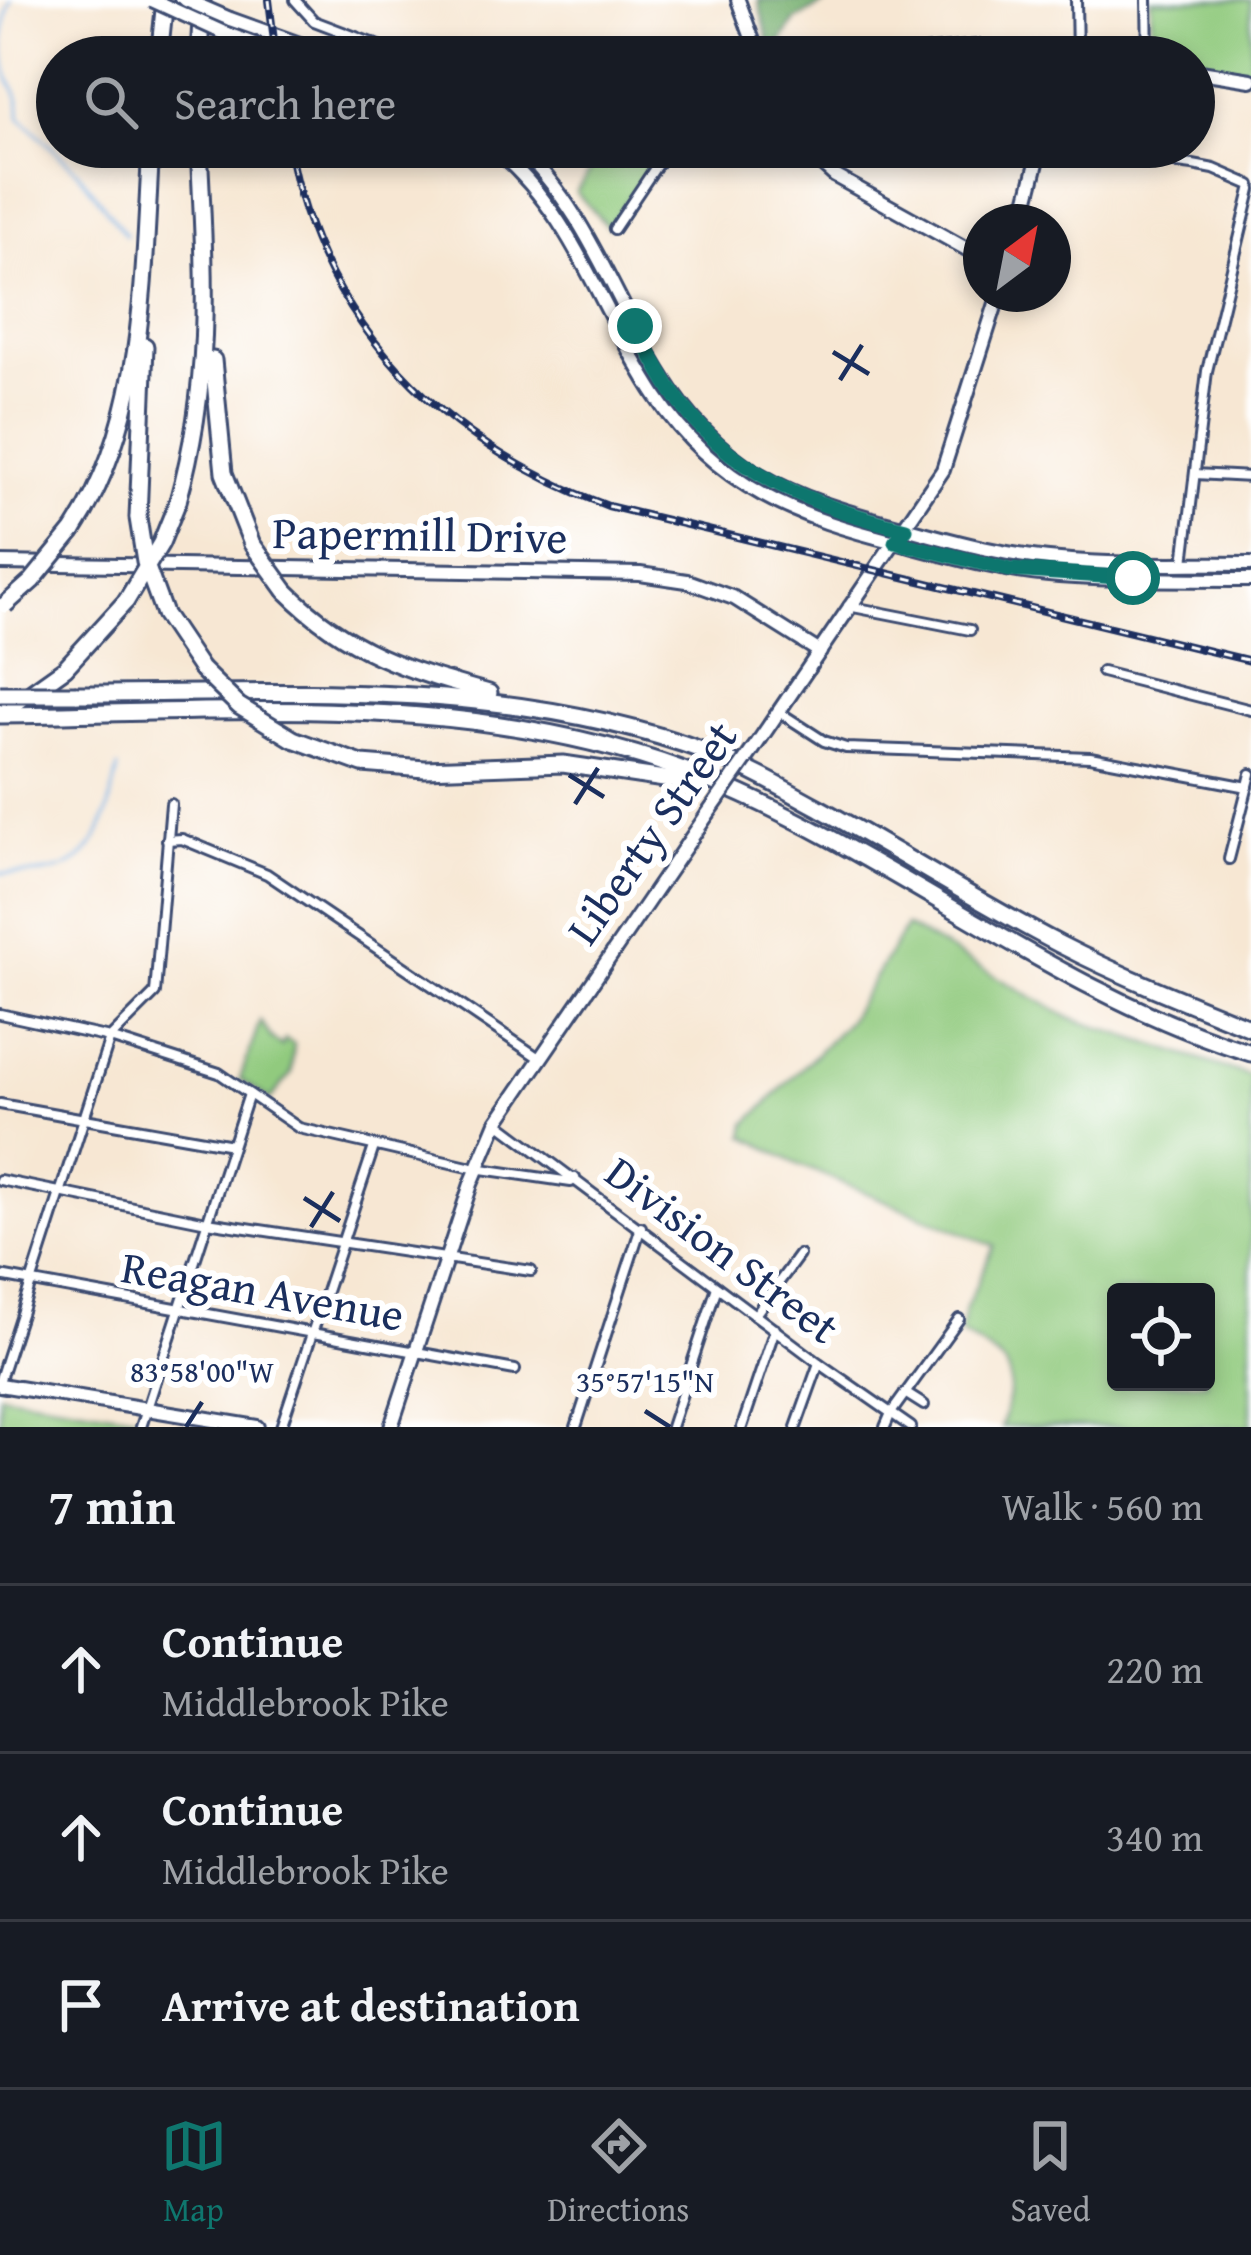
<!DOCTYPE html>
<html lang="en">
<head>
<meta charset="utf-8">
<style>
	body { margin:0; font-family:"Gentium Book Plus",serif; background:#20242c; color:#f1f3f6 }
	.controls { position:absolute; right:36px; bottom:36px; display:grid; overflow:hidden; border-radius:12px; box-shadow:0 6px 18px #0003 }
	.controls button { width:108px; height:108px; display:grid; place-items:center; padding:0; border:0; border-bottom:3px solid #363941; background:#171b24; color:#f1f3f6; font:60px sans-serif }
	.compass { position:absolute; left:963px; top:204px; width:108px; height:108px; border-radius:50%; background:#171b24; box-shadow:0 6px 18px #0003; rotate:32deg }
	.stop { position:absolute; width:36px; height:36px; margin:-27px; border:9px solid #0f766e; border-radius:50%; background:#fff }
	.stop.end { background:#0f766e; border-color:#fff; box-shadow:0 3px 12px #0008 }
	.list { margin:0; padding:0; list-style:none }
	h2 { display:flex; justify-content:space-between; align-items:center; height:156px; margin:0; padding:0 48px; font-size:51px }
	h2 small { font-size:39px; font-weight:400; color:#9ea1a6 }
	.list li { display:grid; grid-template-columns:78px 1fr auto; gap:36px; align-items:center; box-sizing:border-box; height:168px; padding:0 48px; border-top:3px solid #363941 }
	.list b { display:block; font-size:45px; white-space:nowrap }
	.list p { margin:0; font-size:39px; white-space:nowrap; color:#9ea1a6 }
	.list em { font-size:39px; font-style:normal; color:#9ea1a6 }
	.icon { flex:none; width:66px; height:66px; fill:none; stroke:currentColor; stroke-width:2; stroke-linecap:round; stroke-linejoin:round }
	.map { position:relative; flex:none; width:1251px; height:1427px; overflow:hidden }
	.search { position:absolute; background:#171b24; box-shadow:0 6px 18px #0003; left:36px; right:36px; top:36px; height:132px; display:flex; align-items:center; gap:30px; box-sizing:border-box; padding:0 42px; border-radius:66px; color:#9ea1a6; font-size:45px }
	.sheet { height:660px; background:#171b24 }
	nav { display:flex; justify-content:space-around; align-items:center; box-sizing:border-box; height:168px; border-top:3px solid #363941; background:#171b24; font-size:33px; color:#9ea1a6 }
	nav a { display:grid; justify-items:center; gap:6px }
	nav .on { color:#0f766e }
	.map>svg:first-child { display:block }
	.green { fill:#91ca7e; stroke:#567c6e; stroke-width:3; fill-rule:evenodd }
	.forest { fill:#74ae6d; stroke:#486e66; stroke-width:3 }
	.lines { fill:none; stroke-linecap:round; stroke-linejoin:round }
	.stream { stroke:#71aee3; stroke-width:3 }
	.street-casing { stroke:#3c4b70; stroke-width:14 }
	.secondary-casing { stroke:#3c4b70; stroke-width:18 }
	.highway-casing { stroke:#3c4b70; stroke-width:21 }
	.street { stroke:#fff; stroke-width:8 }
	.secondary { stroke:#fff; stroke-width:12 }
	.highway { stroke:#fff; stroke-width:15 }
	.rail-casing { stroke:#1b2f5e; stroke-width:8 }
	.rail { stroke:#fff; stroke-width:3; stroke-dasharray:9; stroke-linecap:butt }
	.secondary-bridge-casing { stroke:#3c4b70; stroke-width:18; stroke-linecap:butt }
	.highway-bridge-casing { stroke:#3c4b70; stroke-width:21; stroke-linecap:butt }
	.secondary-bridge { stroke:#fff; stroke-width:12 }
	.highway-bridge { stroke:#fff; stroke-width:15 }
	.route { stroke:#0f766e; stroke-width:15 }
	.ticks { fill:none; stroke:#1b2f5e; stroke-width:4.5 }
	.labels { text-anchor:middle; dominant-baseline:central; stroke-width:12; stroke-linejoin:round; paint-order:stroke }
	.street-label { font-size:45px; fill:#1b2f5e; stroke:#fff }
	.ticks-label { font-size:30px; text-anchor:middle; fill:#1b2f5e; stroke:#fff; stroke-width:12; stroke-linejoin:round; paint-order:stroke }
</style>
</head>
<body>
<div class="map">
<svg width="1251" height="1427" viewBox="0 0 1251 1427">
	<rect width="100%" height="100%" fill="#fff"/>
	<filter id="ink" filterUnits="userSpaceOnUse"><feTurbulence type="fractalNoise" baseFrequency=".00833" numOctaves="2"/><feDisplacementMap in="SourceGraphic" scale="24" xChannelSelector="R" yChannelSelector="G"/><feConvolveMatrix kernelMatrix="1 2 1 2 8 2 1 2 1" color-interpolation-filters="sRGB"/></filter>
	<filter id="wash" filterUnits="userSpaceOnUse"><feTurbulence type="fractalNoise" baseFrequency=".004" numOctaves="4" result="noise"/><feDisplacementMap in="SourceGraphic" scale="48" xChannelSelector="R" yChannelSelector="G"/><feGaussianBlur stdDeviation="2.7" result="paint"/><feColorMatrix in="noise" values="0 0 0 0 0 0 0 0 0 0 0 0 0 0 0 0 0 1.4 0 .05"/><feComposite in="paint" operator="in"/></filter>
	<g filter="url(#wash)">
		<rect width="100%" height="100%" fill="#f7e7d3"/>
		<g class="green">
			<polygon points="1151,0 1251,0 1251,78 1194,67 1194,57 1152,57"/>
			<polygon points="606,147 664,147 608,227 576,192"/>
			<path d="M906,926L1070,1018L1251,1076V1427H1001C1019,1364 1012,1366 960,1333L966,1308L994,1246L797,1164L745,1136L747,1124L848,1021ZM1116,1292H1206V1382H1116Z"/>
			<polygon points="260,1021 272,1039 282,1046 285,1039 294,1044 291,1074 270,1100 240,1079"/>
			<polygon points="0,1394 138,1416 136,1427 0,1427"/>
		</g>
		<polygon class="forest" points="758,0 832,0 796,19 772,56"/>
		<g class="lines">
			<g class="stream">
				<path d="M11,0C3,23 0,57 9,79C17,93 21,100 20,117L78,172L126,235"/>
				<path d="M0,873C88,881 102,846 118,768"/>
			</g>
		</g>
	</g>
	<g filter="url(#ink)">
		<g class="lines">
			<defs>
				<g id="street">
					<polyline points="295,0 314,21 385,48 381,57"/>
					<polyline points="1076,0 1077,55"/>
					<polyline points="1147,0 1148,57"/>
					<polyline points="365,57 373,43"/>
					<polyline points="1022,147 1039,151"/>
					<polyline points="1054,147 1193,165 1214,169 1251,185"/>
					<polyline points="614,229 669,147"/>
					<polyline points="1195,474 1251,477"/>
					<polyline points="1184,563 1207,371 1251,190"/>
					<polyline points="848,606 970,630"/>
					<polyline points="1102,672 1251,710"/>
					<polyline points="779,712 824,741 846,748 1090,757 1248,787"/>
					<polyline points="167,840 182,839 267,874 539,1058"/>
					<polyline points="1229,859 1251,774"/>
					<polyline points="0,1014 110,1038 219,1073 299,1128 468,1167 571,1182 575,1178"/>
					<polyline points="0,1104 232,1145"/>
					<polyline points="497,1122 819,1363 911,1427"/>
					<polyline points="0,1180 207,1222 531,1271"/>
					<polyline points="0,1276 515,1370"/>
					<polyline points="755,1315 799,1255"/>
					<polyline points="0,1379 110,1038 155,993 171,804"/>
					<polyline points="905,1393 924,1405"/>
					<polyline points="141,1427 249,1094"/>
					<polyline points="281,1427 374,1147"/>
					<polyline points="576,1427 641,1227"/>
					<polyline points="671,1427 717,1287"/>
					<polyline points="742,1427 775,1329"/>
					<polyline points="796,1427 819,1363"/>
					<polyline points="885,1427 891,1413 959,1319"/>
				</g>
				<g id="secondary">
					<polyline points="738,0 759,57"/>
					<polyline points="230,19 336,57"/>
					<polyline points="224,33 289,57"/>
					<polyline points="890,57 977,47 1092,57"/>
					<polyline points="1194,71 1251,80"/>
					<path d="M492,147C575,213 600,312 656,396C716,487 798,518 899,543C952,557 1005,572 1059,576C1123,581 1187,579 1251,580"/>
					<path d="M518,147C592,214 617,311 672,391C733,481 811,503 909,529C959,543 1009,556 1060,560C1123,566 1188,563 1251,564"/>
					<polyline points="803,147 835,176 981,257"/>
					<polyline points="1022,222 1041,147"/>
					<polyline points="0,563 640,574 687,581 734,598 820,652"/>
					<polyline points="754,748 943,470 999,294"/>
					<polyline points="0,1385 257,1427"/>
					<polyline points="391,1427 471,1184 497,1122 707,815"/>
				</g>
				<g id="highway">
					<polyline points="159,57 165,0"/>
					<polyline points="199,57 202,0"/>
					<polyline points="213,360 224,473 252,544"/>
					<path d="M178,501C213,376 205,274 199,147"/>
					<polyline points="138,518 145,346"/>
					<path d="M73,531C146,419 143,276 151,147"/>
					<path d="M286,591C347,652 407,670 489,693"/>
					<polyline points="164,614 201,669"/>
					<path d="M76,694C287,694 504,677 707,752C746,767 785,789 821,809C901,853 978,902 1059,944C1121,976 1186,1002 1251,1028"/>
					<polyline points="3,712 65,668 126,601"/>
					<path d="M0,715C238,713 484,688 709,780C897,857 1055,993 1251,1053"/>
					<polyline points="293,739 362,764 425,769 563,764 698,784"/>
				</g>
			</defs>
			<use href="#street" class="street-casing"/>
			<use href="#secondary" class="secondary-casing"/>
			<use href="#highway" class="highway-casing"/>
			<use href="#street" class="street"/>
			<use href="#secondary" class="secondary"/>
			<use href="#highway" class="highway"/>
			<defs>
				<g id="rail">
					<polyline points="269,0 276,57"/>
					<path d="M289,147C320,324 445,445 608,506L1251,661"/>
				</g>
			</defs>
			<use href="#rail" class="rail-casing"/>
			<use href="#rail" class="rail"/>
			<defs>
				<g id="secondary-bridge">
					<polyline points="152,0 224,33"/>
					<polyline points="186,0 230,19"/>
					<polyline points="707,815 754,748"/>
				</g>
				<g id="highway-bridge">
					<polyline points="138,518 145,562 164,614"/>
					<polyline points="252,544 286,591"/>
					<polyline points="126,601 161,543 178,501"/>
					<polyline points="5,605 32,581 73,531"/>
					<polyline points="201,669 239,706 293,739"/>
					<polyline points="0,694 76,694"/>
				</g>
			</defs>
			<use href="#secondary-bridge" class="secondary-bridge-casing"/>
			<use href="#highway-bridge" class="highway-bridge-casing"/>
			<use href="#secondary-bridge" class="secondary-bridge"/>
			<use href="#highway-bridge" class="highway-bridge"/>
		</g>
	</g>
	<g class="lines" filter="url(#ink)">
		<path class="route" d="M635,326C647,347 658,370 672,391C727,473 814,507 906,529L895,542L1010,570L1133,578"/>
	</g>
	<path class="ticks" d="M833,352L869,374M840,380L862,345M569,775L604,797M575,804L598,768M304,1198L340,1221M311,1227L333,1192M645,1411L670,1427M186,1427L202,1402"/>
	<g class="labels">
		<g class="street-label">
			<text transform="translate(420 534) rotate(1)">Papermill Drive</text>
			<text transform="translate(651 832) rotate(-55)">Liberty Street</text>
			<text transform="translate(723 1249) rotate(37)">Division Street</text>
			<text transform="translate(263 1290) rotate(10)">Reagan Avenue</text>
		</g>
	</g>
	<g class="ticks-label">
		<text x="202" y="1382">83°58'00"W</text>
		<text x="645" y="1392">35°57'15"N</text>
	</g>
</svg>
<div class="controls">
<button><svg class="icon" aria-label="locate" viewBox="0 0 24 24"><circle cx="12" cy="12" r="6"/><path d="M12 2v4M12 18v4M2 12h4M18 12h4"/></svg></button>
</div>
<svg class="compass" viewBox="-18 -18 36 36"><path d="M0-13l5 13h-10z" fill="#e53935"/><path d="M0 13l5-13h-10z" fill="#9ea1a6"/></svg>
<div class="stop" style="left:1133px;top:578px"></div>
<div class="stop end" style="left:635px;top:326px"></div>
<div class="search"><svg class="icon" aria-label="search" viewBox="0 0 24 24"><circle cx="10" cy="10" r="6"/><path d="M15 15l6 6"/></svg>Search here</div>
</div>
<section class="sheet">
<h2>7 min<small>Walk · 560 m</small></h2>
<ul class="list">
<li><svg class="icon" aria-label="ahead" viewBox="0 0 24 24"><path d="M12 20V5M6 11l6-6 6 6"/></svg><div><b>Continue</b><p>Middlebrook Pike</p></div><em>220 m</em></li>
<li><svg class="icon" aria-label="ahead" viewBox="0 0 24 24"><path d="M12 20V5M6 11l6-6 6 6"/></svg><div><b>Continue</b><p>Middlebrook Pike</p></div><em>340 m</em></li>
<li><svg class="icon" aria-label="arrive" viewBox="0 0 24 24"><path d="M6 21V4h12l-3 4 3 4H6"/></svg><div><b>Arrive at destination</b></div></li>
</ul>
</section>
<nav>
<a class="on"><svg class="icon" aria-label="map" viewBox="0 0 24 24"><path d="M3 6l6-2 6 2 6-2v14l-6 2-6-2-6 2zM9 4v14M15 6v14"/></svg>Map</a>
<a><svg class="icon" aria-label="directions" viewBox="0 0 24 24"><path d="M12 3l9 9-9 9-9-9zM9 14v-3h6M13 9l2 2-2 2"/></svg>Directions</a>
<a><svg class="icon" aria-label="saved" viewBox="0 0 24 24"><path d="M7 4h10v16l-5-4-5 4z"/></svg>Saved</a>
</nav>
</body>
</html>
